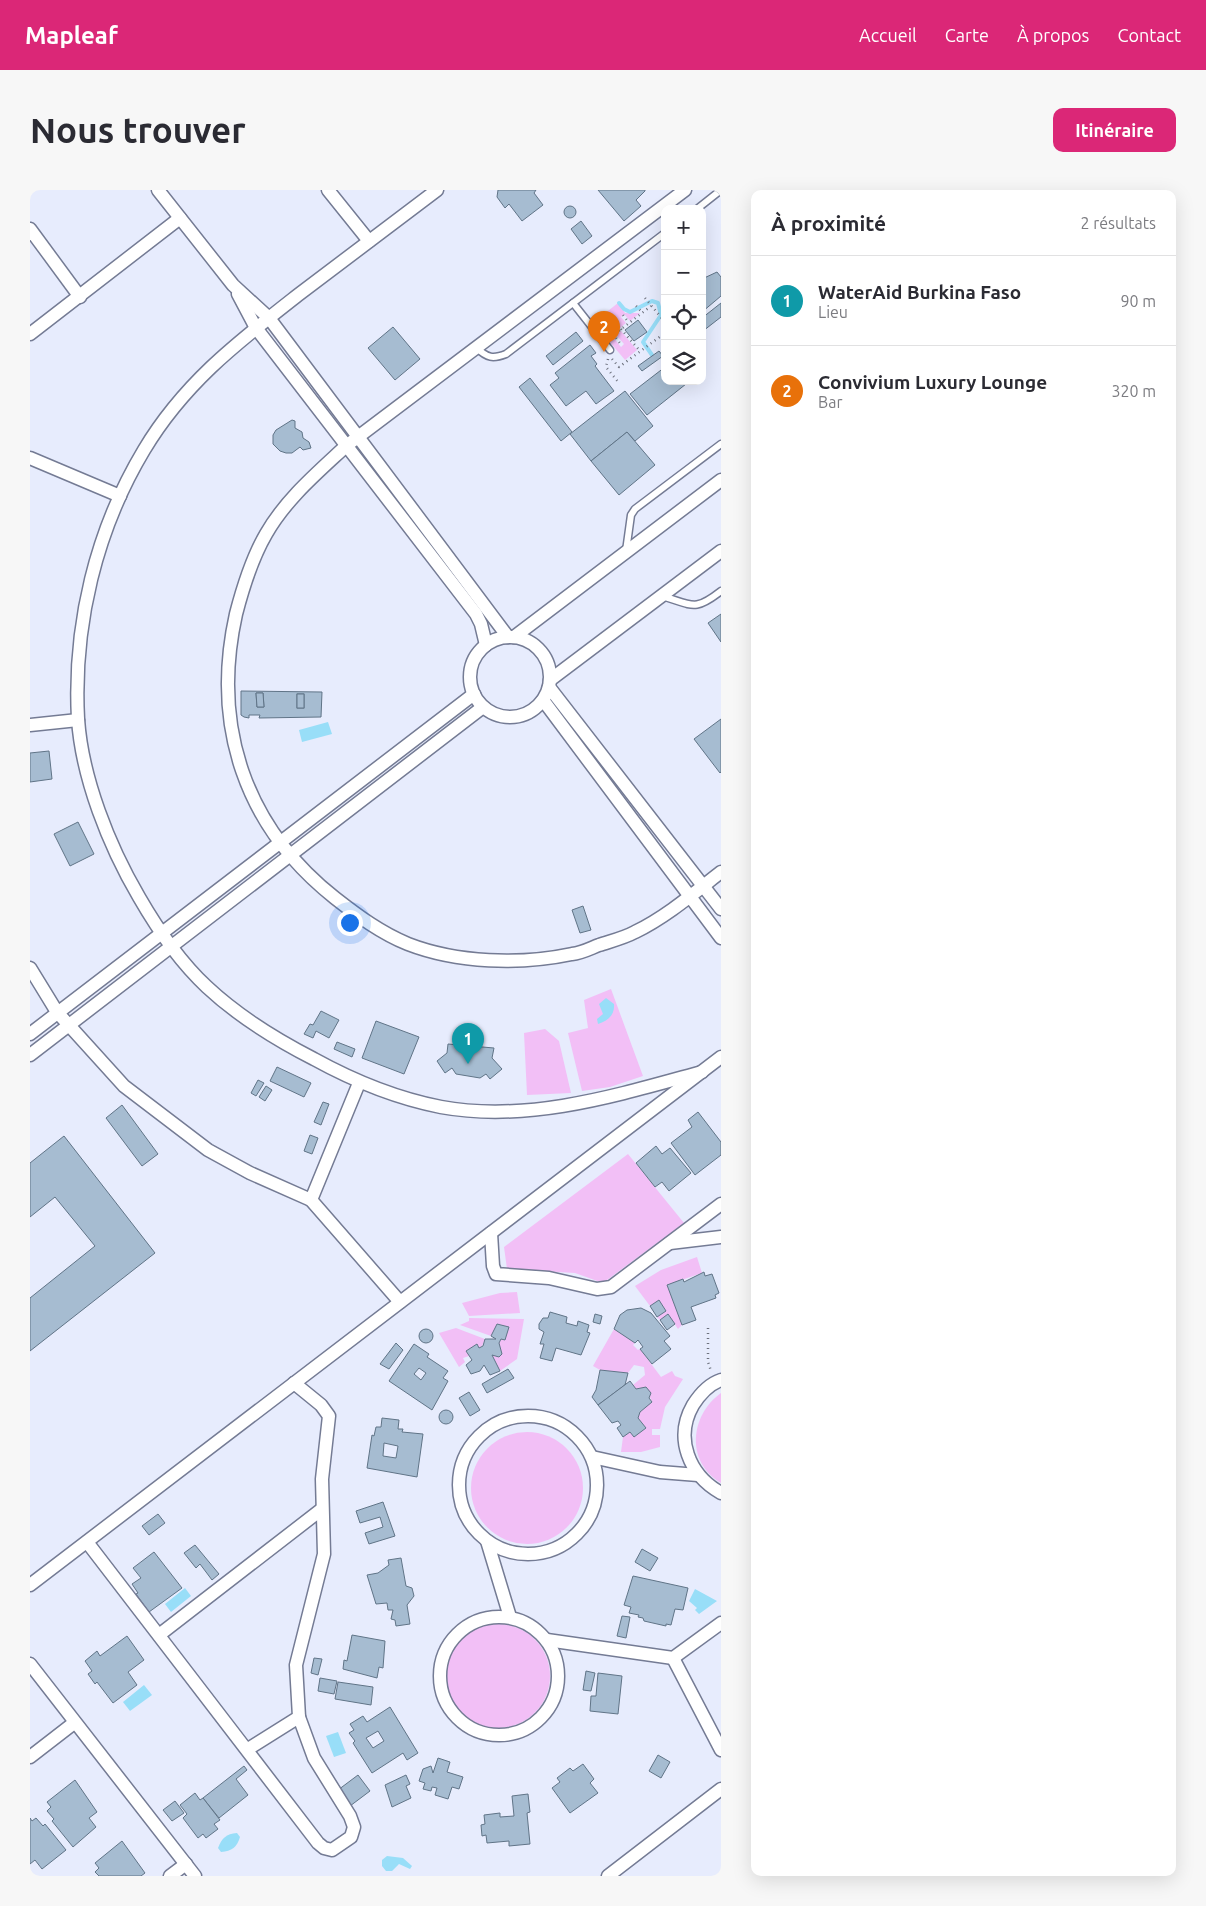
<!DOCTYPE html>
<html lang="fr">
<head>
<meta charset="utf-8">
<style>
	body { margin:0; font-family:Ubuntu,sans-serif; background:#f7f7f7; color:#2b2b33 }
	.controls { position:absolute; right:15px; top:15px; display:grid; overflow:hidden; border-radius:10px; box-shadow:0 5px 20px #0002 }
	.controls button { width:45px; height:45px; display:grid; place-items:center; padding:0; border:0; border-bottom:1px solid #e1e1e2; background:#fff; color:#2b2b33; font:25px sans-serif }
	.you { position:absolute; left:319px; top:732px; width:18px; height:18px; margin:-12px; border:4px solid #fff; border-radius:50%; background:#1a73e8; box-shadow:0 0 0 8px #1a73e833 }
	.badge { display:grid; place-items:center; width:32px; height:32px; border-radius:50%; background:#db2777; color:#fff; font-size:16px; font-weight:700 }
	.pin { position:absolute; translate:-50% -41px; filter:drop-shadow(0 1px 2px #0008) }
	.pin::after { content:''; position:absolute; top:26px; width:18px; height:15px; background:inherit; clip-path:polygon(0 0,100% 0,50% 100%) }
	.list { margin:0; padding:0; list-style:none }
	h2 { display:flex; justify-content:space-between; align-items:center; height:65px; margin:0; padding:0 20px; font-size:21px }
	h2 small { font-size:16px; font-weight:400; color:#7c7c81 }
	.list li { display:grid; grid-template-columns:32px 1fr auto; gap:15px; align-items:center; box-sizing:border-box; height:90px; padding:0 20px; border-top:1px solid #e1e1e2 }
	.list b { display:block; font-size:19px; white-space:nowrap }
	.list p { margin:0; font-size:16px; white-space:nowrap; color:#7c7c81 }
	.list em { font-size:16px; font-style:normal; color:#7c7c81 }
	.icon { flex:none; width:28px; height:28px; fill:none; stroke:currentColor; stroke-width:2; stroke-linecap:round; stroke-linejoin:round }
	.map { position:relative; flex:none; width:691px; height:1686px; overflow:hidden; border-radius:10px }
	header { display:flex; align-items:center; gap:30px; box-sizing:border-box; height:70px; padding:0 25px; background:#db2777; color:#fff }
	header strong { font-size:24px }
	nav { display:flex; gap:28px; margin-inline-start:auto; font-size:18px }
	.intro { display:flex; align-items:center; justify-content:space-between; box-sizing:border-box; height:120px; padding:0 30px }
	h1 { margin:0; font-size:35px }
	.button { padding:12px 22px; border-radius:10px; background:#db2777; color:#fff; font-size:18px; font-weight:700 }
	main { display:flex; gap:30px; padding:0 30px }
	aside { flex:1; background:#fff; border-radius:10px; box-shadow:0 5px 20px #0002 }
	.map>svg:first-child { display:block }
	.green { fill:#f2bff6 }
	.water { fill:#98def8 }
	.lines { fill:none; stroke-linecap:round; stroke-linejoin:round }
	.stream { stroke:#98def8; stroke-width:4 }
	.building { fill:#a6bcd1; stroke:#607487; fill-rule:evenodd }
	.lane-casing { stroke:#747b94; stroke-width:9 }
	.street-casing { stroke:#747b94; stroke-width:15 }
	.path { stroke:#6e727e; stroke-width:2.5; stroke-dasharray:1 4; stroke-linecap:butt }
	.lane { stroke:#fff; stroke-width:6 }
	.street { stroke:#fff; stroke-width:12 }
</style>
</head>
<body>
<header>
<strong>Mapleaf</strong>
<nav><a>Accueil</a><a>Carte</a><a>À propos</a><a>Contact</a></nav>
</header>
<div class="intro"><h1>Nous trouver</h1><a class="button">Itinéraire</a></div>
<main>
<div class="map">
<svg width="691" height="1686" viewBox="0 0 691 1686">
	<rect width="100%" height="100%" fill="#e7ecfd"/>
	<g class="green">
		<polygon points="588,113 595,123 610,123 600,131 594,124 591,127 596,133 584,143 580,139 578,141 582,145 577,149 564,132"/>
		<polygon points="591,141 607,160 595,170 579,151 583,147 591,157 594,154 586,145"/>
		<polygon points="581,799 613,886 580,897 552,901 538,843 558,838 554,810"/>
		<polygon points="515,839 529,851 541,903 497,905 494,843"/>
		<polygon points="598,964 654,1033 573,1093 545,1083 477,1079 474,1057"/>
		<polygon points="667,1067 672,1083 637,1095 652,1135 648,1139 638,1124 630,1130 627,1127 636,1121 629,1110 620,1116 605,1096 631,1080"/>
		<polygon points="487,1102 490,1123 439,1126 432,1113 470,1103"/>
		<polygon points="439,1128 494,1129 487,1169 470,1181 462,1165 469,1167 472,1164 469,1153 471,1149 475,1150 479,1137 468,1134 461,1146 430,1135 439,1131"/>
		<polygon points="426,1138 455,1149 452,1156 449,1158 447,1155 436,1161 439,1166 433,1168 435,1172 429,1177 409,1143"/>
		<polygon points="584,1139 605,1153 603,1155 608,1160 610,1159 631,1187 642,1181 645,1186 653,1189 635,1217 630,1239 622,1239 622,1245 630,1245 630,1257 611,1262 591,1262 593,1247 600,1242 604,1247 616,1238 608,1228 610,1222 622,1212 616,1198 606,1199 603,1195 615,1185 614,1177 604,1175 598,1183 570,1180 563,1176"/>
		<path d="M691,1203V1293C655,1272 660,1225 691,1203Z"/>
		<circle cx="497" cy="1298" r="56"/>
		<circle cx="468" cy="1486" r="52"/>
	</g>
	<g class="water">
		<polygon points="298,532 302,544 272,552 269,540"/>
		<path d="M576,808L584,814C585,825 578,831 568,834L567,829L573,824L569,814Z"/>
		<polygon points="155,1398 161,1406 141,1422 135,1414"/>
		<polygon points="665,1399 687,1411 669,1424 665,1420 667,1418 659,1411"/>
		<polygon points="114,1495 122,1505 100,1521 93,1512"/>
		<polygon points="308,1542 316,1563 304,1567 296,1546"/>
		<path d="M207,1643L210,1647C207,1657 202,1661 191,1662L188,1658C192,1648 196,1644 207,1643Z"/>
		<polygon points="357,1666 373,1668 382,1676 380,1679 369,1674 362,1681 356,1681 352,1676 352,1670"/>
	</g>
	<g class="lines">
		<polyline class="stream" points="589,113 594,119 600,122 622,111 628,113 631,125 613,152 622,165"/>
	</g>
	<g class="building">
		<polygon points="468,0 506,0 504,3 513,15 492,31 479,14 475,18 467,7"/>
		<polygon points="568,0 615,0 615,1 606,10 611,16 594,31"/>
		<circle cx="540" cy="22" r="6"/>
		<polygon points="551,31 562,46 552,54 541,39"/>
		<polygon points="687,82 691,87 691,106 672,122 672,89"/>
		<polygon points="691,113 691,127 673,141 672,128"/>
		<polygon points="608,130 617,142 604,151 595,140"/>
		<polygon points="363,137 390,169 365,190 338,158"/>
		<polygon points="546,142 553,151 523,175 516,166"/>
		<polygon points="560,155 566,163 561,166 567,174 565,176 584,201 566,214 556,201 536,216 520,195 529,188 525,183"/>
		<polygon points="629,161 633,166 612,181 608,176"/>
		<polygon points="635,177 635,191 654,191 656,194 617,225 600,204"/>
		<polygon points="500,188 542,242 531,251 489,197"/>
		<polygon points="595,201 623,236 605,251 597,242 561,271 540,244"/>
		<polygon points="262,230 265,231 265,238 272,242 273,248 279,252 281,258 273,260 270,257 262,263 256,263 250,261 243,254 243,245 246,240"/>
		<polygon points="597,242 625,275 589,305 561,271"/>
		<polygon points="691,424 691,452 678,433"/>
		<path d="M211,501L292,502L291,527L229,528L230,525H219V528L214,527L211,525ZM226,503H233L234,517H227ZM267,504H274V518H267Z"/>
		<polygon points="226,503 233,503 234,517 227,517"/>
		<rect x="267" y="504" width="7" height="14"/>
		<polygon points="691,529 691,582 690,583 664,549"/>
		<polygon points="19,561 22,589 0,592 0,563"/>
		<polygon points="48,632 64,664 40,676 24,644"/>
		<polygon points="553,716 561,740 550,743 542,720"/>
		<polygon points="291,821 309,830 299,848 286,841 283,848 274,844 280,834 283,835"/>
		<polygon points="346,831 389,847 374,884 332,868"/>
		<polygon points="307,852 325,859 322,867 304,859"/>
		<polygon points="418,854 464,858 462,868 472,879 460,889 456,884 450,888 426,884 422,878 415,883 407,871 417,863"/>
		<polygon points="247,877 281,893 274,907 240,891"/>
		<polygon points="228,890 234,893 226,906 221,903"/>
		<polygon points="236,896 242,900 235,911 229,907"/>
		<polygon points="293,912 299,914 291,935 284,932"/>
		<polygon points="92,915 128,964 112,976 76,928"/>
		<polygon points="668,922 691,952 691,965 665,985 641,953 662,937 658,930"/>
		<polygon points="280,945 288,948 282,964 274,961"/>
		<polygon points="34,946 125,1063 0,1161 0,1108 65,1056 25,1007 0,1027 0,973"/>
		<polygon points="626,956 632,964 640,958 661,983 639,1001 632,992 625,997 606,973"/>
		<polygon points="674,1082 675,1086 682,1084 689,1103 685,1105 686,1108 661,1117 666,1130 652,1135 637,1095 653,1089 654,1092"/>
		<polygon points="629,1110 636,1121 627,1127 620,1116"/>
		<polygon points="611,1118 621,1123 640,1146 634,1151 641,1159 622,1174 610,1159 613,1157 608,1150 605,1153 584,1139 590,1125 597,1120"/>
		<polygon points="520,1122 537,1127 536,1133 547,1136 548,1131 559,1135 557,1142 560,1143 551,1165 526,1158 522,1171 510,1168 514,1154 510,1154 514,1142 509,1139 509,1134 513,1128 518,1128"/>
		<polygon points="565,1124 572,1126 570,1134 563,1132"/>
		<polygon points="638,1124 645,1134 637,1140 630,1130"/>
		<polygon points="467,1134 479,1137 475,1150 471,1149 469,1153 472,1164 469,1167 462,1165 470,1181 460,1185 454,1175 450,1181 441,1184 436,1175 442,1170 436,1161 447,1154 449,1158 453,1156 455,1149 466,1149 461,1146"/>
		<circle cx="396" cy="1146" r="7"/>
		<polygon points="366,1153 373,1160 359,1179 350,1174"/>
		<path d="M384,1154L399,1164L397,1167L418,1181L413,1188L418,1191L402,1220L359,1191ZM389,1178L396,1183L391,1190L384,1184Z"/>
		<polygon points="478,1179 484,1188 457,1203 452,1194"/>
		<polygon points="570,1180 598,1183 595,1195 568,1215 562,1207 566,1200"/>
		<polygon points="600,1191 606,1199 616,1197 621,1203 619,1208 622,1212 610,1222 608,1228 616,1238 604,1247 600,1242 593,1247 587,1238 591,1235 588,1231 582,1233 568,1215"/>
		<polygon points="439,1202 450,1220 440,1226 429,1208"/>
		<circle cx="416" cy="1227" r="7"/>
		<path d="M352,1228L369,1230L368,1239H373L372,1242L393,1244L387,1287L337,1278L342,1245L344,1246L346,1237H351ZM354,1253L368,1256L366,1268L353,1266Z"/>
		<polygon points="353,1312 365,1346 339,1354 335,1343 353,1337 350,1327 330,1333 326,1321"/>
		<polygon points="128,1324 135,1333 119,1345 112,1336"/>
		<polygon points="165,1355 189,1384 182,1390 170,1374 166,1378 154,1363"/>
		<polygon points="612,1359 628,1368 620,1381 605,1372"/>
		<polygon points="124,1362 152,1398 119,1422 106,1404 108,1403 102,1394 111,1388 103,1378"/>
		<polygon points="371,1368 376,1396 382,1398 384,1406 377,1415 380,1434 366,1436 365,1430 361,1429 363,1420 358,1420 357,1413 346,1414 337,1385 348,1383 359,1375 358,1370"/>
		<polygon points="603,1386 658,1398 653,1420 645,1419 641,1435 636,1434 636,1436 614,1431 613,1428 608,1427 609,1425 599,1423 601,1417 594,1415"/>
		<polygon points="592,1426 600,1427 596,1448 587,1446"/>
		<polygon points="322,1445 355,1451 353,1478 349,1477 347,1488 313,1479 314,1470 317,1471"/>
		<polygon points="97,1446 114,1470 98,1482 107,1495 83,1513 67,1492 65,1494 58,1484 62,1481 55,1471 67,1461 70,1466"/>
		<polygon points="284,1468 292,1469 288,1485 281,1483"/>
		<polygon points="556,1481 565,1483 561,1501 553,1500"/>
		<polygon points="568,1483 592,1486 588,1524 560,1521 561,1506 566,1506"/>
		<polygon points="290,1488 307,1491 304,1504 288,1501"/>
		<polygon points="308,1492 343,1497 341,1515 305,1509"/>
		<path d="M360,1517L388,1563L377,1570L373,1563L342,1583L323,1553L325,1551L319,1543L324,1540L320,1534L333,1526L337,1532ZM348,1541L354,1551L343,1558L336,1548Z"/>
		<polygon points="628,1565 640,1572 631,1588 619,1581"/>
		<polygon points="408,1568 420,1572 417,1582 433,1587 429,1599 422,1597 418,1609 405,1605 407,1598 402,1597 401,1601 393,1599 395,1593 389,1591 393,1579 401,1576 403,1583"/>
		<polygon points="553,1574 564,1589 560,1593 568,1603 540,1623 522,1598 530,1592 527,1588 540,1578 543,1581"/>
		<polygon points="214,1576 217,1580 206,1589 218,1605 189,1628 173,1608"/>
		<polygon points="328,1585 340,1601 320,1616 308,1600"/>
		<polygon points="376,1585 380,1594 376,1596 381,1608 362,1617 355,1595"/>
		<polygon points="45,1590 67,1622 59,1628 66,1637 43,1657 22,1631 24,1629 17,1621 21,1617 17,1612"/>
		<polygon points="165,1603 170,1610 173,1608 190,1630 184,1634 188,1639 176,1648 173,1644 168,1648 153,1628 157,1624 150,1615"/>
		<polygon points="498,1604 500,1622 497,1623 500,1654 479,1656 479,1651 457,1653 456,1645 452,1646 451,1635 455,1634 454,1625 470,1623 470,1627 484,1626 482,1606"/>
		<polygon points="145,1611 154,1623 142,1631 133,1620"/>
		<polygon points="0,1628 2,1631 6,1628 13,1636 15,1634 36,1660 12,1679 5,1670 0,1674"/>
		<polygon points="92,1651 115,1683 111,1686 69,1686 65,1682 69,1678 65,1673"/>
	</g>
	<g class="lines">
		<defs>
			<g id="lane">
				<polyline points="667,19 691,0"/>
				<polyline points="543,113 580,160"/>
				<path d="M447,158C457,168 463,169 476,164L635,43"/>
				<polyline points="596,361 601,325 605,319 691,254"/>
				<path d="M632,406C663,415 664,422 691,401"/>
			</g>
			<g id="street">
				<polyline points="128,0 203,95 239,128 478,447"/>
				<polyline points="298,0 339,51"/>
				<path d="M407,0C361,35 314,70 268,105C208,152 154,193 114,260C66,340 43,435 48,529C52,588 79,656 109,707C128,740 149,771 177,797C209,827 245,849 284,869C324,891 365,908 411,917C499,933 588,905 672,882"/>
				<path d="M655,0L316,256C287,283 256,309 236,344C222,368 213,397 206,424C181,536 215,637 305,708C328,726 351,743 378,754C427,773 490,775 542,764C552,763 561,758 569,755C581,751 594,748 605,742C636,727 664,703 691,682"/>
				<polyline points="0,39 50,107"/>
				<polyline points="208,104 226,138 446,424 451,434 456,455"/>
				<polyline points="0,144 150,28"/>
				<polyline points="0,268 90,306"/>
				<polyline points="484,447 691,290"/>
				<circle cx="480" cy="487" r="40"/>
				<polyline points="520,490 691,361"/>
				<polyline points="519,497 691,719"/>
				<polyline points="513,510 691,748"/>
				<polyline points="0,535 48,530"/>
				<polyline points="0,778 27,822 94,896 178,960 220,983 281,1010"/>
				<polyline points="0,844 444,504"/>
				<polyline points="0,865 453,517"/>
				<polyline points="329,893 281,1010 370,1112"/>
				<polyline points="461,1043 463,1076 466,1084 519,1088 567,1099 581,1097 691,1014"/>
				<polyline points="640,1053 691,1047"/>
				<path d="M691,1190C679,1194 670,1204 663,1215C644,1248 659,1285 691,1303"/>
				<circle cx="498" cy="1295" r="69"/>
				<polyline points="562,1267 630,1282 668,1285"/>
				<polyline points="457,1351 480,1427"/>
				<polyline points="57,1352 288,1653 294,1658 302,1660 321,1647 324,1637 320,1626 284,1568 269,1527"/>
				<polyline points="0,1395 691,867"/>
				<circle cx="469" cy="1486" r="59"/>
				<polyline points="129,1445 292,1319"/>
				<polyline points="517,1450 643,1468 691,1433"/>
				<polyline points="643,1468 691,1560"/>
				<polyline points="0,1474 165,1686"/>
				<polyline points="218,1559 269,1527 266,1475 294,1364 292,1289 299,1226 291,1215 264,1193"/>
				<polyline points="0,1567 44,1533"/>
				<polyline points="140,1686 156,1674"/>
				<polyline points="578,1686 691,1599"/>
			</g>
		</defs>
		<use href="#lane" class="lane-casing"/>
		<use href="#street" class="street-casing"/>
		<g class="path">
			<polyline points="615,108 635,132"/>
			<polyline points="606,116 612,122"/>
			<polyline points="593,125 599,133"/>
			<polyline points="591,139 610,161"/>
			<polyline points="580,140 592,156"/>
			<polyline points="581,147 621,116"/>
			<polyline points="578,169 576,177 589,193"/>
			<polyline points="582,169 589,177 635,143"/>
			<polyline points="678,1138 678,1172 681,1181"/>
		</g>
		<use href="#lane" class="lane"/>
		<use href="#street" class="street"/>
	</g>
</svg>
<div class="controls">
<button>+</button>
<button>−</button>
<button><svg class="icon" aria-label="locate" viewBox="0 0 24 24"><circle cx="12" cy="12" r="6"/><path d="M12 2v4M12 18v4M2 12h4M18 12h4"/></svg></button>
<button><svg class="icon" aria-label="layers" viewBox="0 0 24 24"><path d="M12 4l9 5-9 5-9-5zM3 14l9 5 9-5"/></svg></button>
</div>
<div class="you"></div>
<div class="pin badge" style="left:438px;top:874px;background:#0f9aa8">1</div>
<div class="pin badge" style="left:574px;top:162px;background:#e8710a">2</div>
</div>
<aside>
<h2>À proximité<small>2 résultats</small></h2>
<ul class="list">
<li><span class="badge" style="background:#0f9aa8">1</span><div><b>WaterAid Burkina Faso</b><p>Lieu</p></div><em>90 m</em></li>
<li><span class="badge" style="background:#e8710a">2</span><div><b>Convivium Luxury Lounge</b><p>Bar</p></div><em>320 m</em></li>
</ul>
</aside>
</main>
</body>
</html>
